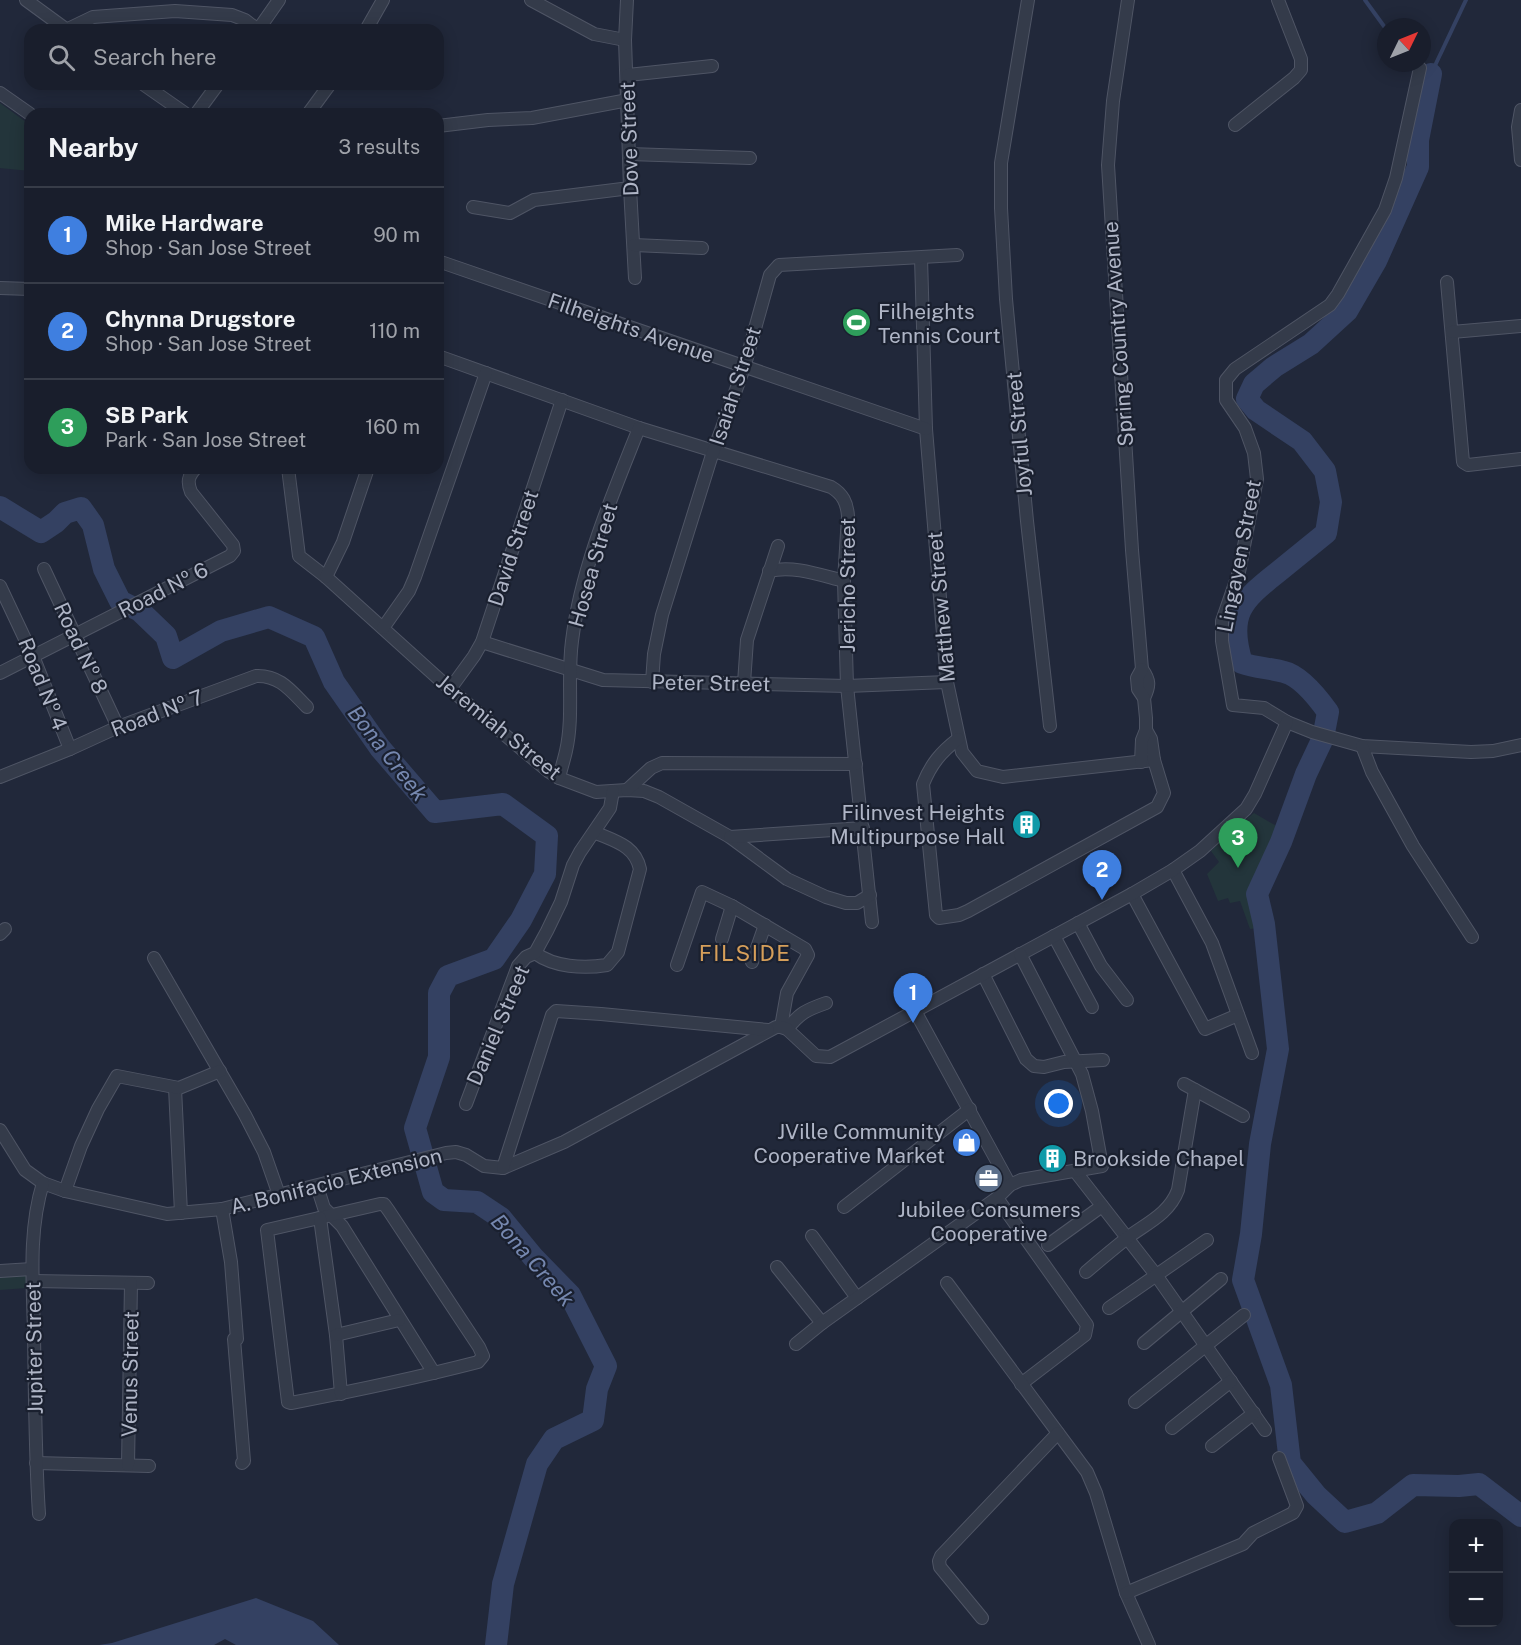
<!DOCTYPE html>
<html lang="en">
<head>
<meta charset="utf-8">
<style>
	body { margin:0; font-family:"Public Sans",sans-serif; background:#262b38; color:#f1f3f6 }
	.controls { position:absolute; right:18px; bottom:18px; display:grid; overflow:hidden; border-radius:12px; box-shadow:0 3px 15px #0003 }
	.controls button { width:54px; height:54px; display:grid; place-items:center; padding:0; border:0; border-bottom:2px solid #373c48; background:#191e2c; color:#f1f3f6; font:30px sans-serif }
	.compass { position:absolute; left:1377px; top:18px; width:54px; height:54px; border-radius:50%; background:#191e2c; box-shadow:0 3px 15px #0003; rotate:47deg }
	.you { position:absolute; left:1059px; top:1104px; width:21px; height:21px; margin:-15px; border:4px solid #fff; border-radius:50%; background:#1a73e8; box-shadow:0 0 0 9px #1a73e833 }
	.badge { display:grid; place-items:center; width:39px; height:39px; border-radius:50%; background:#bca0f2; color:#fff; font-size:20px; font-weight:700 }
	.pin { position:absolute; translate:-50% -50px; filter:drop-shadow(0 2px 3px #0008) }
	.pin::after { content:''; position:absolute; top:32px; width:21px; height:18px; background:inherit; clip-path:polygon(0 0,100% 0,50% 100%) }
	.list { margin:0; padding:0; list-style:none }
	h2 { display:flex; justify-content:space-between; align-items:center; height:78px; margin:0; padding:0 24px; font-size:26px }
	h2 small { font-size:20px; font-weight:400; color:#9fa2a9 }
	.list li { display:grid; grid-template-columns:39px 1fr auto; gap:18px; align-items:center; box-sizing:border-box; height:96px; padding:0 24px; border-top:2px solid #373c48 }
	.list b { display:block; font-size:22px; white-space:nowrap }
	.list p { margin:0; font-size:20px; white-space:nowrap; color:#9fa2a9 }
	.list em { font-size:20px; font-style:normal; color:#9fa2a9 }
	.icon { flex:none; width:33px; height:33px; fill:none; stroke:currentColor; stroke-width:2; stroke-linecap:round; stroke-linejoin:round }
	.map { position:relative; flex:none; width:1521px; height:1645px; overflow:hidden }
	.search { position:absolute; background:#191e2c; box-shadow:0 3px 15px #0003; left:24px; top:24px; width:420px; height:66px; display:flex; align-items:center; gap:15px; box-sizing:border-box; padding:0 21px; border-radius:18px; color:#9fa2a9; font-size:22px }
	.panel { position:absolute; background:#191e2c; box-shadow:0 3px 15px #0003; left:24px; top:108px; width:420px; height:366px; border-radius:18px }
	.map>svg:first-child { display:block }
	.green { fill:#23353b }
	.water { fill:#344162 }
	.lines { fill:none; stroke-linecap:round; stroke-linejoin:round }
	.stream { stroke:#344162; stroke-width:4 }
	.river { stroke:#344162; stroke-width:22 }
	.minor-casing { stroke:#4f5565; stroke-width:14 }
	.minor { stroke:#343b4a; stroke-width:12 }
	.labels { text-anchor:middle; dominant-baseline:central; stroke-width:4.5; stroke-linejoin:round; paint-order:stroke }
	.street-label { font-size:21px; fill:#afb5c6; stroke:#1a202f }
	.poi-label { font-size:21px; fill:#afb5c6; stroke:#1a202f; text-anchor:start }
	.water-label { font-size:22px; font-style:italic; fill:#7688b0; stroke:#1a202f }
	.neighbourhood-label { font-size:22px; letter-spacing:1.5px; fill:#d69f5a; stroke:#1a202f }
</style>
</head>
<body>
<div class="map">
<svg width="1521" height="1645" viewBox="0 0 1521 1645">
	<rect width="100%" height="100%" fill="#21283a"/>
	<g class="green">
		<polygon points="0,103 30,125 30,171 0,168"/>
		<polygon points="1254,813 1280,828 1256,881 1253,898 1258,928 1250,929 1240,901 1230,903 1228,898 1218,901 1207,874 1219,862 1211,851 1230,832"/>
		<polygon points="27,1274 27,1288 0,1290 0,1275"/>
	</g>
	<polygon class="water" points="256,1598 313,1621 339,1645 236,1645 225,1639 214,1645 99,1645 112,1643"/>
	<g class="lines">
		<g class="stream">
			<polyline points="1365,0 1386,29"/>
			<polyline points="1416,63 1431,74 1466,0"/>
		</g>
		<g class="river">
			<path d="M1431,74L1418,140V167L1376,261L1347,311L1311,344L1274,367L1254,384L1247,399L1256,410L1302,441L1325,471L1331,502L1326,533C1310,546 1294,559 1278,572C1241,601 1227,615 1242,663C1256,668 1270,668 1284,672C1301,676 1318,698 1328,712L1323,738L1306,774L1281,842L1257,894L1264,924L1278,1049L1260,1144L1251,1234L1243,1280L1281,1385L1290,1463L1316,1495L1345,1522L1377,1513L1413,1485L1459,1486L1479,1484L1521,1516"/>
			<polyline points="0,507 41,532 56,522 65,513 81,508 93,525 104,569 120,601 140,611 166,636 173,658 221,631 269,617 314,637 334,682 380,748 435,812 503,804 547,836 545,874 521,920 494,959 448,976 439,993 439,1057 415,1128 433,1192 444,1200 477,1202 501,1218 533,1257 570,1295 606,1366 597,1389 593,1420 554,1439 537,1464 503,1584 496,1645"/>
		</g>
		<defs>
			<g id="minor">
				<polyline points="26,0 67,30"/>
				<polyline points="531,0 594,34 625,40"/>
				<polyline points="627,0 625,40 630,188 635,278"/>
				<polyline points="1028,0 1001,163 1001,208 1006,299 1027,521 1050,726"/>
				<path d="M1128,0L1113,101L1108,165L1132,550L1142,669C1150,680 1150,686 1144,698"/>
				<polyline points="66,30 93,17 175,11 232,15 245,20 258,30"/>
				<polyline points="258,30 279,0"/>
				<polyline points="366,30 383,0"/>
				<polyline points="1420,68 1396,178 1385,210 1338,294 1330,305 1235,369 1226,380 1226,400 1245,428 1254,453 1257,479 1239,572 1222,621 1222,641 1233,705 1264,708 1287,722 1312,732 1362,746 1471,752 1493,751 1521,745"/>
				<polyline points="628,75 712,66"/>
				<polyline points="143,84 186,114"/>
				<polyline points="0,93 30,114"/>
				<polyline points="1521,110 1518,127 1521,160"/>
				<polyline points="196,114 218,84"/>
				<polyline points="308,114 330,84"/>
				<polyline points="1235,125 1294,78 1301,70 1301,59 1278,0"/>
				<polyline points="438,126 488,120 532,118 628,100"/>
				<polyline points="629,154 750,158"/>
				<polyline points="473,207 510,213 534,200 630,188"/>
				<polyline points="634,245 702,248"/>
				<polyline points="921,258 926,429 947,682 962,752 977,771 1003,777 1154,760"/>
				<polyline points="438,261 926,429"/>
				<polyline points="1447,282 1463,462 1468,465 1521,459"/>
				<polyline points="0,288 30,289"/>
				<polyline points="1452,332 1521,326"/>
				<path d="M438,356L639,428L831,487C843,494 847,503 848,516L844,581L847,686L872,922"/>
				<polyline points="288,468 299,556 326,577 450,689 548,771 559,778 596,792 627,790 644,791 659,797 730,837 787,879 826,897 846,903 857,903 870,895"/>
				<polyline points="44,569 118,727"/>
				<path d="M769,571C794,565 820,575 844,581"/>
				<polyline points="326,577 343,542 368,468"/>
				<polyline points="0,586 33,656 70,749"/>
				<polyline points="383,628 409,591 415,577 486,373"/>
				<polyline points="482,642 603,680 847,686 947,682"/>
				<path d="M0,673L230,556L234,551L233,545L191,492C187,482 188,476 196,468"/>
				<polyline points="652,682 654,654 662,615 711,458 744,368 770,275 779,265 957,255"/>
				<polyline points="744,683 747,640 778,546"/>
				<polyline points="450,689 474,656 482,642 562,400"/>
				<path d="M958,739C941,752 931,764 923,784L936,915L939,918L959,915L968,911L1157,807L1164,793L1154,760L1151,739L1146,730"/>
				<polyline points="1362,746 1372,772 1413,846 1472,937"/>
				<polyline points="1141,762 1142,740 1146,730 1146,718 1144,698 1138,689 1137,678 1142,669"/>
				<path d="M0,777L70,749L118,727L256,676C280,675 291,691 307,707"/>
				<path d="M559,778C561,769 564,760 566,751C574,716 567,678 572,641C581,568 612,496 639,428"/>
				<polyline points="627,790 651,768 662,763 856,764"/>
				<polyline points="730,837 863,828"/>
				<polyline points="1173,870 1212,943 1252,1053"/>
				<polyline points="1132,894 1205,1029 1238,1015"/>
				<polyline points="1078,923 1101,966 1127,1000"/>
				<polyline points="0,934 5,929"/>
				<polyline points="1054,936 1092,1007"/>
				<polyline points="722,939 732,906"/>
				<path d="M535,953C554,967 583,969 607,965L618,952L640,869C635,845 614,841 594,832"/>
				<polyline points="154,958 245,1115 264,1152 279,1195"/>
				<polyline points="752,962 765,925"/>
				<polyline points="677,965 702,892 732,906 805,949 808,955 787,993 781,1027"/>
				<polyline points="983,974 1026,1059 1034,1066 1044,1067 1064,1062 1103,1060"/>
				<polyline points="915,1011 1010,1185"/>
				<path d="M787,1029C800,1013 806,1010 826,1003"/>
				<polyline points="1184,1084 1243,1116"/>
				<polyline points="175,1088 181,1213"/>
				<polyline points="466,1104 518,966 526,957 535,953 547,931 561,902 573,865 580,852 610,808 613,791"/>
				<polyline points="0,1130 25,1170 43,1183 65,1191 167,1214 222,1209 446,1153 456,1152 466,1155 484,1166 503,1168 564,1142 776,1027 781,1027 787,1029 816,1056 830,1057 1132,894 1173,870 1200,851 1246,809 1255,794 1287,722"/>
				<polyline points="503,1168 552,1015 556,1011 601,1014 768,1030"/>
				<polyline points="1075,1171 1156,1275 1265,1430"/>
				<polyline points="317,1186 324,1208 342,1226 434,1373"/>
				<polyline points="65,1191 81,1146 98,1109 117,1076 179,1088 220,1071"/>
				<polyline points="997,1198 1087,1325 1085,1335 1021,1384"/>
				<path d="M380,1204H384L389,1211L479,1347L483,1356L478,1362C416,1378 354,1391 291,1403L288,1402L267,1230Z"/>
				<polyline points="844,1207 970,1109"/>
				<polyline points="222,1209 231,1262 237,1339 234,1339 244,1461 242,1463"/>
				<polyline points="320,1218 336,1335 341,1394"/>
				<polyline points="812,1236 857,1298"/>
				<polyline points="1048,1245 1102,1206"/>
				<polyline points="777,1267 822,1323"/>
				<polyline points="0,1271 32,1269"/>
				<path d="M1086,1272C1100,1260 1113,1249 1127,1238C1147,1223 1169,1214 1178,1190L1195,1090"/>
				<polyline points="33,1281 148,1283"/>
				<polyline points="947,1283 1087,1472 1096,1493 1126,1593 1149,1645"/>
				<polyline points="1109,1308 1207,1240"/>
				<polyline points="336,1335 399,1320"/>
				<polyline points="1144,1343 1221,1279"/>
				<polyline points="796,1344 822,1323 997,1198 1010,1185 1021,1180 1102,1166 1092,1111 1082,1074 1020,954"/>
				<polyline points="1135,1402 1244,1315"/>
				<polyline points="1172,1428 1231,1381"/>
				<polyline points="1212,1446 1254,1413"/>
				<polyline points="36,1463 149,1466"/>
				<polyline points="128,1465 131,1283"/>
				<path d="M39,1514C35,1454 35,1394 34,1334C33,1284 28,1231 43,1183"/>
				<polyline points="1126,1593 1243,1544 1253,1533 1293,1513 1297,1506 1279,1458"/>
				<polyline points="982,1618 940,1567 939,1561 941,1556 1058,1433"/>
			</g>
		</defs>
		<use href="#minor" class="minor-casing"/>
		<use href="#minor" class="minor"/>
	</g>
	<defs>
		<symbol id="stadium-disc" viewBox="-11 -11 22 22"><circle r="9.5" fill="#2e9e5b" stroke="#1a202f"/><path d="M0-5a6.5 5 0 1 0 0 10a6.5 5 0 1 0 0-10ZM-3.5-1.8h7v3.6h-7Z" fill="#fff"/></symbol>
		<symbol id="building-disc" viewBox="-11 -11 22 22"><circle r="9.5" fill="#0f9aa8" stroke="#1a202f"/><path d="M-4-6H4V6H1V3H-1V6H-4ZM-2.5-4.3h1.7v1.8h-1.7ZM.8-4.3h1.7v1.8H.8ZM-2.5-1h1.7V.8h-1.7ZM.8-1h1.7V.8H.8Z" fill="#fff"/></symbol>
		<symbol id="shop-disc" viewBox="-11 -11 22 22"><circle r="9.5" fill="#3f7fe0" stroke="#1a202f"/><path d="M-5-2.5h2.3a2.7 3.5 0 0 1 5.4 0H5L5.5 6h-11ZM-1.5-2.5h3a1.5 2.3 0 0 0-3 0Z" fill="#fff"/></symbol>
		<symbol id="office-disc" viewBox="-11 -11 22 22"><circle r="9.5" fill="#5c6f8a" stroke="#1a202f"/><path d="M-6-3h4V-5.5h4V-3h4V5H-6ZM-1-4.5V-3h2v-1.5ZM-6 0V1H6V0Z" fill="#fff"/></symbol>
	</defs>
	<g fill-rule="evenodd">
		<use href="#stadium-disc" x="840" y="306" width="33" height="33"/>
		<use href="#building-disc" x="1010" y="808" width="33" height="33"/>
		<use href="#shop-disc" x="950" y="1126" width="33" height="33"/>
		<use href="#building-disc" x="1036" y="1142" width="33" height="33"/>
		<use href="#office-disc" x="972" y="1162" width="33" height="33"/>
	</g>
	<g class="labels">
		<g class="street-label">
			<text transform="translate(629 139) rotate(-92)">Dove Street</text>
			<text transform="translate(631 328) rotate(19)">Filheights Avenue</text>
			<text transform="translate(1118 334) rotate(-94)">Spring Country Avenue</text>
			<text transform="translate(735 386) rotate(-72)">Isaiah Street</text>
			<text transform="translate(1019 434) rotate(-95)">Joyful Street</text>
			<text transform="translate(513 548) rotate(-72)">David Street</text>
			<text transform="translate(1239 556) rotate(-79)">Lingayen Street</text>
			<text transform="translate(593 565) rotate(-74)">Hosea Street</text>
			<text transform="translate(847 585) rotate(-90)">Jericho Street</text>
			<text transform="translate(163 590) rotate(-27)">Road № 6</text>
			<text transform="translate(941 607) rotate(-95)">Matthew Street</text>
			<text transform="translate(81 648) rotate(65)">Road № 8</text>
			<text transform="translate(711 683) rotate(1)">Peter Street</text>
			<text transform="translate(43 684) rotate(68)">Road № 4</text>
			<text transform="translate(157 713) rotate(-21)">Road № 7</text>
			<text transform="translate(499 727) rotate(39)">Jeremiah Street</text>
			<text transform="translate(498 1025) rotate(-67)">Daniel Street</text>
			<text transform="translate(336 1181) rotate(-14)">A. Bonifacio Extension</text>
			<text transform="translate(34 1348) rotate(-91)">Jupiter Street</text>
			<text transform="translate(130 1374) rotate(-89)">Venus Street</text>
		</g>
		<g class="poi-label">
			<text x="878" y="311">Filheights<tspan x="878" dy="24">Tennis Court</tspan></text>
			<text x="1005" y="812" text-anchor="end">Filinvest Heights<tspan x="1005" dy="24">Multipurpose Hall</tspan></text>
			<text x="945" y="1131" text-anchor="end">JVille Community<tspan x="945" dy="24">Cooperative Market</tspan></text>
			<text x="1073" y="1158">Brookside Chapel</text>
			<text x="989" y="1209" text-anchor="middle">Jubilee Consumers<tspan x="989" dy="24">Cooperative</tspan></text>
		</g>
		<g class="water-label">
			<text transform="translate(388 753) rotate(52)">Bona Creek</text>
			<text transform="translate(533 1260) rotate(49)">Bona Creek</text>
		</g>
		<g class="neighbourhood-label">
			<text x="745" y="953">FILSIDE</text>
		</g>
	</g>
</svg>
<div class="controls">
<button>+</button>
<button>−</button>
</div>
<svg class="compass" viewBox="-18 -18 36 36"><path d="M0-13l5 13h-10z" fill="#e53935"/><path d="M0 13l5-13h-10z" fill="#9fa2a9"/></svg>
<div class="you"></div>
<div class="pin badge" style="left:913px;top:1023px;background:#3f7fe0">1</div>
<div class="pin badge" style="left:1102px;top:900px;background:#3f7fe0">2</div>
<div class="pin badge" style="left:1238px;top:868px;background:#2e9e5b">3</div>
<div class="search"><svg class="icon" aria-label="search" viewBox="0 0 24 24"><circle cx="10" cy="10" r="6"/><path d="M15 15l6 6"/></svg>Search here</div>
<section class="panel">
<h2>Nearby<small>3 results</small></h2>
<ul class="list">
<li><span class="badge" style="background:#3f7fe0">1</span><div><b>Mike Hardware</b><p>Shop · San Jose Street</p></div><em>90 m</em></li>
<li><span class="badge" style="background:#3f7fe0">2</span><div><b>Chynna Drugstore</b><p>Shop · San Jose Street</p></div><em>110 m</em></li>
<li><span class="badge" style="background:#2e9e5b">3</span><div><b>SB Park</b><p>Park · San Jose Street</p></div><em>160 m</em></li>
</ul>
</section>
</div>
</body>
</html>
